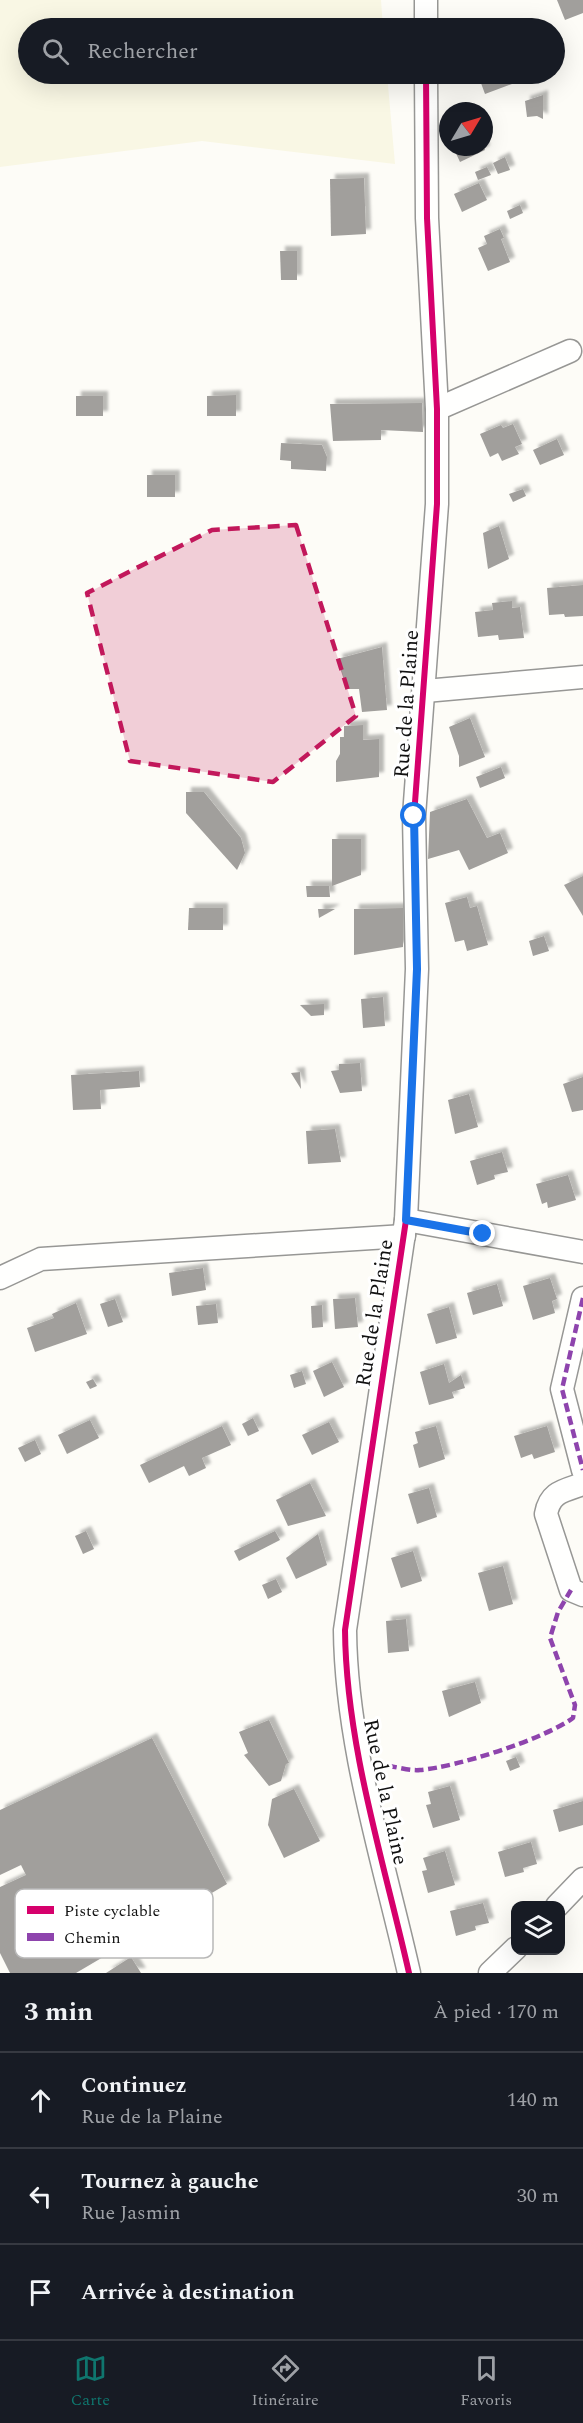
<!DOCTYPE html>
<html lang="fr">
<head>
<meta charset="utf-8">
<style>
	body { margin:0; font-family:Spectral,serif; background:#20242c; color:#f1f3f6 }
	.controls { position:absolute; right:18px; bottom:18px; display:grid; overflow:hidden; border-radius:12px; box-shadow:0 6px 24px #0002 }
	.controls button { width:54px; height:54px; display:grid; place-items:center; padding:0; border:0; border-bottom:2px solid #363941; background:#171b24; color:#f1f3f6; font:30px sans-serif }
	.compass { position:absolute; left:439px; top:102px; width:54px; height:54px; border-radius:50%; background:#171b24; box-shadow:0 6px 24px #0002; rotate:52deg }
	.stop { position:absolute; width:18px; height:18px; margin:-14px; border:4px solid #1a73e8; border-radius:50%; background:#fff }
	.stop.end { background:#1a73e8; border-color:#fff; box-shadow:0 2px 6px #0008 }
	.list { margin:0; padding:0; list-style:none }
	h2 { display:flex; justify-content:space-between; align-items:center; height:78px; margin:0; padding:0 24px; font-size:26px }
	h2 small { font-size:20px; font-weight:400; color:#9ea1a6 }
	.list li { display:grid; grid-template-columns:39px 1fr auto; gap:18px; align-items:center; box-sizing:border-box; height:96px; padding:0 24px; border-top:2px solid #363941 }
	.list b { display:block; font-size:22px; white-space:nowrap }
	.list p { margin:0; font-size:20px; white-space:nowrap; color:#9ea1a6 }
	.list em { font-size:20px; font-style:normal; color:#9ea1a6 }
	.icon { flex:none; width:33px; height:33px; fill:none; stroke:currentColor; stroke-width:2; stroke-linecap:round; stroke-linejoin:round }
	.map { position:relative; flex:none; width:583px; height:1973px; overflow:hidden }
	.search { position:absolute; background:#171b24; box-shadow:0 6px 24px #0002; left:18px; right:18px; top:18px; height:66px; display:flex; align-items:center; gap:15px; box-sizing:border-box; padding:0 21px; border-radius:33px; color:#9ea1a6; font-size:22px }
	.sheet { height:366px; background:#171b24 }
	nav { display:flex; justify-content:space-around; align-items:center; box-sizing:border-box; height:84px; border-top:2px solid #363941; background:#171b24; font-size:16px; color:#9ea1a6 }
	nav a { display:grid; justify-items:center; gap:3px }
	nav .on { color:#0f766e }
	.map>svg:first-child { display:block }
	.farmland { fill:#f9f7e4 }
	.building { fill:#a19f9c; filter:url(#shadow) }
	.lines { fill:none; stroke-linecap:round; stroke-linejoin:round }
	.street-casing { stroke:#979795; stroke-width:25 }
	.street { stroke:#fffffe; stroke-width:22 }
	.quiet { stroke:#8e44ad; stroke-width:4.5; stroke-dasharray:9 4.5; stroke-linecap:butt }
	.cycleway-casing { stroke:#fff; stroke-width:10 }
	.cycleway { stroke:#d6006c; stroke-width:6 }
	.route { stroke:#1a73e8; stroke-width:8 }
	.marked { fill:#c2185b; fill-opacity:0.2; stroke:#c2185b; stroke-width:4.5; stroke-dasharray:12 8; stroke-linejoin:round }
	.labels { text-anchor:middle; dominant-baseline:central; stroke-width:6; stroke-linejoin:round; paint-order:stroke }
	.street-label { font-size:21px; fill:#111; stroke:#fff }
	.key { fill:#fff; stroke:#b8b8b8; stroke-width:1.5 }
	.key-label { font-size:16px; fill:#111 }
</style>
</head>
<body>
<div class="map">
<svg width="583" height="1973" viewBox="0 0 583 1973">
	<defs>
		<filter id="shadow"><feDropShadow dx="5" dy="-5" stdDeviation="1.5" flood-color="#0004"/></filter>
	</defs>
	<rect width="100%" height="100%" fill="#fdfcf7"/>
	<polygon class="farmland" points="0,0 381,0 383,28 28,28 28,74 387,74 395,164 202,141 0,167"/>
	<g class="building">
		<polygon points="557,0 583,0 583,13 565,20"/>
		<polygon points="450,74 508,74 512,84 485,94 478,75 453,83"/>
		<polygon points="543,95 543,119 537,116 527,117 525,101"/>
		<polygon points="453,147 484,147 485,150 460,162"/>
		<polygon points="505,157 510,170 498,174 493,163"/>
		<polygon points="487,167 491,175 478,180 475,172"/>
		<polygon points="364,178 366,234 331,236 330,179"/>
		<polygon points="479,183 487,200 462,212 454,194"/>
		<polygon points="520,205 523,213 510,219 507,211"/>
		<polygon points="500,229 504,238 501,239 510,262 488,271 478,248 487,244 484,236"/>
		<polygon points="280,251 297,251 297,280 281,280"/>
		<polygon points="236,395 236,416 207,416 207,396"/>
		<rect x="76" y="396" width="27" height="20"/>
		<polygon points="422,403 423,432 381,430 381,440 333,441 330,404"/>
		<polygon points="513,424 522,444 515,447 519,454 502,461 498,453 490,457 480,434 501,425 503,428"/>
		<polygon points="557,439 564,455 540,465 533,450"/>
		<polygon points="281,443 322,445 327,457 326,471 291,469 291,461 280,460"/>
		<rect x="147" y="475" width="28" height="22"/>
		<polygon points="523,489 526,496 513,502 509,494"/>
		<polygon points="499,526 509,559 488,569 483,533"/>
		<polygon points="583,585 583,616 565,617 564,614 549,615 547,588"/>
		<polygon points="512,601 512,608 520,607 524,638 499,640 498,635 478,637 475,612 493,610 492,603"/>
		<polygon points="382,647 387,710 362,712 359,689 347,689 337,659"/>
		<polygon points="470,718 485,757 459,767 459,756 449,727"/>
		<polygon points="363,725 363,740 379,739 379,777 336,782 336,761 340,754 340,737 344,737 344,726"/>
		<polygon points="501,767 505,778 480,788 476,777"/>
		<polygon points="186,792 204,792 241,838 245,853 237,870 186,813"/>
		<polygon points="467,799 487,838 500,833 508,853 469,870 459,850 428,859 430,812"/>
		<polygon points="332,839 361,839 361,875 332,886"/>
		<polygon points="583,876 583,916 564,885"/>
		<polygon points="306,886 329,886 330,897 307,897"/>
		<polygon points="467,897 470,908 477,906 488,945 467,951 464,940 455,942 445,903"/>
		<polygon points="189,908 223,908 223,930 188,930"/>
		<polygon points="403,908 403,947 354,955 354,909"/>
		<polygon points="318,909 335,909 319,918"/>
		<polygon points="544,936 549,951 533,956 529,941"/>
		<polygon points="383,997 385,1026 363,1028 361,999"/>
		<polygon points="324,1004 324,1015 311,1016 300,1005"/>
		<polygon points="360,1063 362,1091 340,1093 331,1071 339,1070 339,1064"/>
		<polygon points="139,1071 140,1087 100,1090 101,1109 73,1110 71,1075"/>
		<polygon points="300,1072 301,1089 291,1073"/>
		<polygon points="583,1077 583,1110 572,1112 563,1084"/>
		<polygon points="469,1094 478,1127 455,1134 448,1100"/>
		<polygon points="335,1129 341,1162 308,1164 306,1131"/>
		<polygon points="502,1152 508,1172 494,1175 495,1179 477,1185 470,1161"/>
		<polygon points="568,1175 576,1200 548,1208 547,1202 542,1204 536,1184"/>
		<polygon points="203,1268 206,1290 172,1296 169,1273"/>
		<polygon points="550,1278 557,1299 552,1301 555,1313 533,1320 523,1286"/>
		<polygon points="497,1284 503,1306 473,1315 467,1293"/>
		<polygon points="355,1298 358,1327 335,1329 333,1299"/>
		<polygon points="115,1299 123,1322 108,1327 100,1304"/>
		<polygon points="76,1303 87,1334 35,1352 27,1328 54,1318 52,1314"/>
		<polygon points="216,1304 218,1323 198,1325 196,1306"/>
		<polygon points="322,1305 323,1327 312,1328 311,1306"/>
		<polygon points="449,1307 457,1338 436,1344 427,1314"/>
		<polygon points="332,1362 344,1387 324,1397 313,1371"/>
		<polygon points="444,1364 449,1383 461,1375 465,1388 452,1392 454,1398 429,1405 420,1372"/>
		<polygon points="302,1371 306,1384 294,1388 290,1375"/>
		<polygon points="93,1379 97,1386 90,1389 86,1382"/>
		<polygon points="253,1418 259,1431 248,1436 242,1424"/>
		<polygon points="90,1420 99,1438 67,1454 58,1435"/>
		<polygon points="329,1422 339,1442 312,1455 302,1435"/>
		<polygon points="222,1426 231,1445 202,1458 206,1468 189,1476 184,1466 149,1483 140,1465"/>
		<polygon points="436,1426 445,1459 419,1468 413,1445 418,1443 415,1432"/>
		<polygon points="547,1426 555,1452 534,1459 532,1454 521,1458 514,1436"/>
		<polygon points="35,1440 41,1454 25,1462 18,1448"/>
		<polygon points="310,1483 326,1516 288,1526 276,1500"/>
		<polygon points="429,1488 437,1517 417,1524 408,1494"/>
		<polygon points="86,1531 94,1549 83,1554 75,1536"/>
		<polygon points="275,1531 280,1540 239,1561 234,1551"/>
		<polygon points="318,1534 327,1565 296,1579 286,1558"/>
		<polygon points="413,1551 422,1581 401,1588 391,1558"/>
		<polygon points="503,1566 513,1604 489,1611 478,1573"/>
		<polygon points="276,1579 282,1592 268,1599 262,1585"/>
		<polygon points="406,1619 409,1651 388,1653 386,1621"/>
		<polygon points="475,1682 481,1703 449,1717 442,1691"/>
		<polygon points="269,1720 289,1763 286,1764 281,1781 269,1786 244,1755 248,1753 239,1732"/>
		<polygon points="152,1738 227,1884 76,1973 10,1973 0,1953 0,1887 26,1875 21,1865 0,1875 0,1810"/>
		<polygon points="516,1757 520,1767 510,1771 506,1761"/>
		<polygon points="450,1786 460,1820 433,1828 426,1805 431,1804 428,1792"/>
		<polygon points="294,1789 320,1841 284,1858 268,1825 272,1799"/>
		<polygon points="583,1801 583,1825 559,1832 553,1810"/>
		<polygon points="531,1842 537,1864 523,1868 524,1872 505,1877 498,1852"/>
		<polygon points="445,1851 455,1885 428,1893 422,1871 427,1870 423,1858"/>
		<polygon points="483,1903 489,1923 475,1926 476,1930 456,1936 450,1911"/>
		<polygon points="131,1957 141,1973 106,1973"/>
	</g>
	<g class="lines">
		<defs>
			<g id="street">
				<polyline points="426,0 426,28"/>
				<polyline points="437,409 570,351"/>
				<polyline points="425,691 583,677"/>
				<polyline points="406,1220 583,1252"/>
				<polyline points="0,1278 41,1259 404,1236"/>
				<polyline points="583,1298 562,1389 583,1470"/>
				<path d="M583,1484C563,1491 550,1492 546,1514L571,1590L583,1595"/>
				<polyline points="557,1906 583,1879"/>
				<path d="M409,1973C384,1862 346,1745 345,1630L406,1220L417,969L414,816L437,504V409L427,218L426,74"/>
				<polyline points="490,1973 516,1948"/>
			</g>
		</defs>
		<use href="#street" class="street-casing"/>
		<use href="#street" class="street"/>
		<g class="quiet">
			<polyline points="583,1298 562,1389 583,1470"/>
			<path d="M388,1766C398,1767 410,1771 420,1770C457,1767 544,1739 573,1718L575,1705L550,1638L558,1612L571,1590"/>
		</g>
		<defs>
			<path id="cycleway" d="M409,1973C384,1862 346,1745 345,1630L406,1220L417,969L414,816L437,504V409L427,218L426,74"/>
		</defs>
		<use href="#cycleway" class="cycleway-casing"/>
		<use href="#cycleway" class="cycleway"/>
	</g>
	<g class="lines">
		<polyline class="route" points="414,816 417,969 406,1220 483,1234"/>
	</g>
	<path class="marked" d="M296,525L356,716L273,782L130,761L87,593L212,530Z"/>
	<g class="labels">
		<g class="street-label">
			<text transform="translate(407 704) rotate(-86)">Rue de la Plaine</text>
			<text transform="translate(375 1313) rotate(-81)">Rue de la Plaine</text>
			<text transform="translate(385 1792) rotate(78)">Rue de la Plaine</text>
		</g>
	</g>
	<rect x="15" y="1889" width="198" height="69" rx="9" class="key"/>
	<rect x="27" y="1906" width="27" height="8" fill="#d6006c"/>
	<rect x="27" y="1933" width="27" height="8" fill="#8e44ad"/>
	<g class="key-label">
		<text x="64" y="1916">Piste cyclable</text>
		<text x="64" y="1943">Chemin</text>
	</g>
</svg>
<div class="controls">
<button><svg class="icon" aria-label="layers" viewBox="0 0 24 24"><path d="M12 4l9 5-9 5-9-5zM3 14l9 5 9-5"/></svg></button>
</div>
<svg class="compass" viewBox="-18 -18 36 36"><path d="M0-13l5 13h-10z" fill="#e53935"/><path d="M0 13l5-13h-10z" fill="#9ea1a6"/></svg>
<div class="stop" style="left:414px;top:816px"></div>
<div class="stop end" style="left:483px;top:1234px"></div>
<div class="search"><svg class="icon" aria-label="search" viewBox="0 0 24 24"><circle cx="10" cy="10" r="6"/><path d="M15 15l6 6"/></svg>Rechercher</div>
</div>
<section class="sheet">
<h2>3 min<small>À pied · 170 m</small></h2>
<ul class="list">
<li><svg class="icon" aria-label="ahead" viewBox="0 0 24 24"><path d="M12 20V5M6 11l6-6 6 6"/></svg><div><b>Continuez</b><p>Rue de la Plaine</p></div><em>140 m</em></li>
<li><svg class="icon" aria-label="left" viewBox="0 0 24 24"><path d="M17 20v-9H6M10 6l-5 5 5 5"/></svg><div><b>Tournez à gauche</b><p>Rue Jasmin</p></div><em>30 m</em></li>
<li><svg class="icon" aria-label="arrive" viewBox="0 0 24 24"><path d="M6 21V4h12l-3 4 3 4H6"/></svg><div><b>Arrivée à destination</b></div></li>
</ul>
</section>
<nav>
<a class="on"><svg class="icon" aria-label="map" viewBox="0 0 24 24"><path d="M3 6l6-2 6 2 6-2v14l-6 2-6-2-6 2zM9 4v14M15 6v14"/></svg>Carte</a>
<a><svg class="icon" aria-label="directions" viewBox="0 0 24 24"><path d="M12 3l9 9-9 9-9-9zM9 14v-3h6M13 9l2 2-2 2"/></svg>Itinéraire</a>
<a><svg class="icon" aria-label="saved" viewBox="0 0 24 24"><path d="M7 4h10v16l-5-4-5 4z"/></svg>Favoris</a>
</nav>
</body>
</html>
